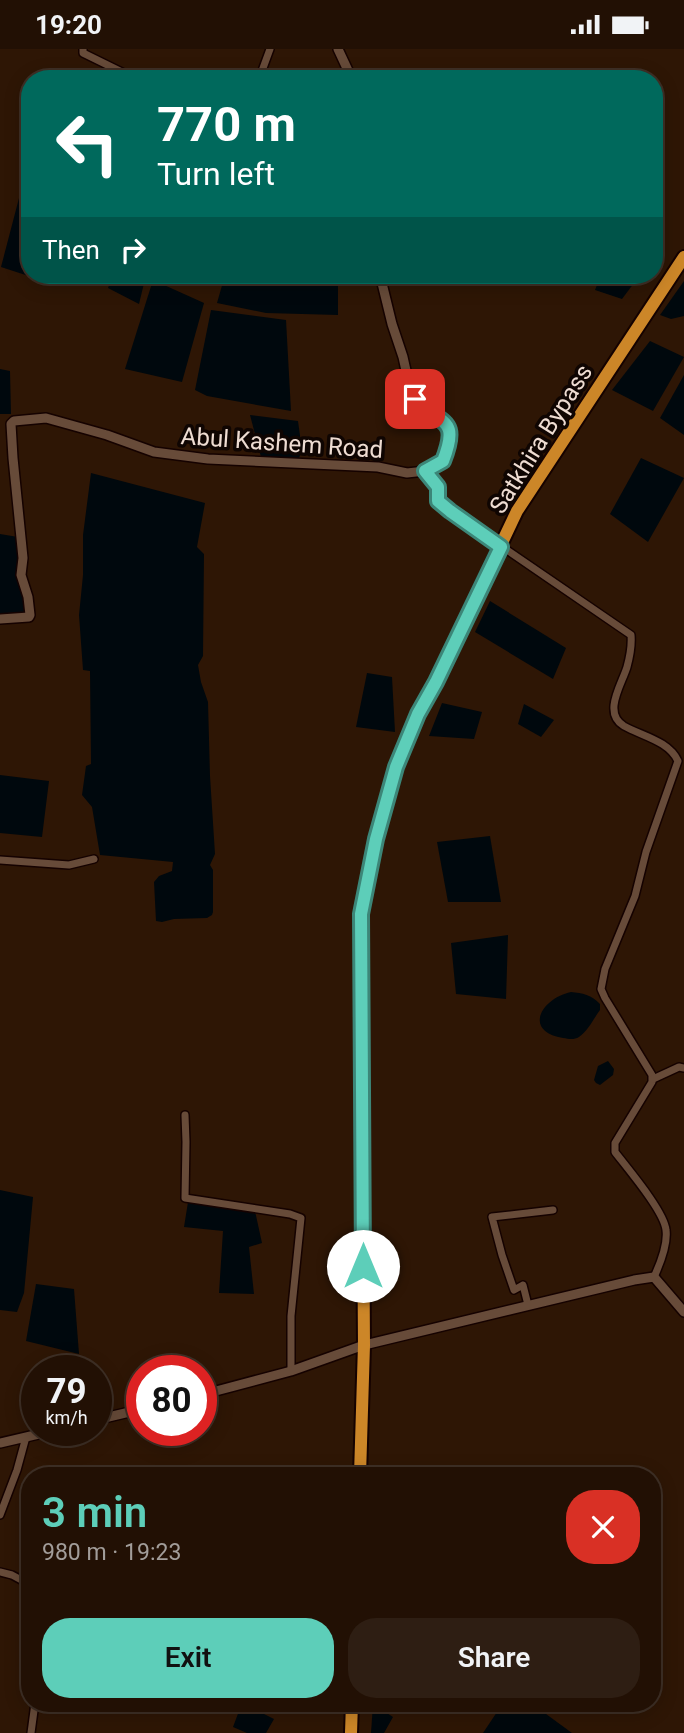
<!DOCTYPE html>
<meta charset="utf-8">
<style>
:root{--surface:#221004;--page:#2e1e13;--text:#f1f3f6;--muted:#a29d9a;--line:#3f3026;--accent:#5dceb9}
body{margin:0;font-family:Roboto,sans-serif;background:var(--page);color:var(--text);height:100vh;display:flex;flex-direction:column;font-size:26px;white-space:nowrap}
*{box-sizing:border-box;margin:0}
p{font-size:23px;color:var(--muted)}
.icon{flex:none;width:38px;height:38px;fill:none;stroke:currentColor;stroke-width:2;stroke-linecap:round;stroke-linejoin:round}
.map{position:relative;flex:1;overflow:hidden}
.sheet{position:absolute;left:21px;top:1418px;width:640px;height:245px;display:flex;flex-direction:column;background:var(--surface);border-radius:28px;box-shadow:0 4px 18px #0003,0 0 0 2px var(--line)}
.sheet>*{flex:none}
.banner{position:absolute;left:21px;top:21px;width:642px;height:214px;border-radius:28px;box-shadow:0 4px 18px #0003,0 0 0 2px var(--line);background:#00695c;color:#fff;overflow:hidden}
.speed{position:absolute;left:21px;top:1306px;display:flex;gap:14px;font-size:35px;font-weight:700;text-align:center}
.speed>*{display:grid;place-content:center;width:91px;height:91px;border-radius:50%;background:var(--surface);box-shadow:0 4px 18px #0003,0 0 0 2px var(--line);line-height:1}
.speed small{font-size:18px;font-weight:400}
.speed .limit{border:10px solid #d22;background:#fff;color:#111}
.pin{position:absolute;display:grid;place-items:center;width:60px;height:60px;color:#fff;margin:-30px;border-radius:14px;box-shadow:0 4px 10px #0006}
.me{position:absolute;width:77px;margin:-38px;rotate:0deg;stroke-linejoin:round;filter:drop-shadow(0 0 5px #0008)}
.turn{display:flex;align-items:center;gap:24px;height:147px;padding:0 21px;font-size:32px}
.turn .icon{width:91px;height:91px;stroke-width:2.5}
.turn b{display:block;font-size:49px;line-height:60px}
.then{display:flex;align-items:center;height:66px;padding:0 21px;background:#0003;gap:14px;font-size:26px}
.round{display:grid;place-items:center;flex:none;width:74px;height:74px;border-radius:28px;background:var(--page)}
.head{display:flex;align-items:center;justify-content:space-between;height:119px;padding:0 21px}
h1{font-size:42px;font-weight:600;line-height:52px;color:var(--accent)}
.action{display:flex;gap:14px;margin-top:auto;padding:14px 21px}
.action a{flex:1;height:80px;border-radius:28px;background:var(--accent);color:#111;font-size:28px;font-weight:600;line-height:80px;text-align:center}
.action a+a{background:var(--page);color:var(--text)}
.status{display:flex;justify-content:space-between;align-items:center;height:49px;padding:0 35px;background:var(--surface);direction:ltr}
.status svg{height:19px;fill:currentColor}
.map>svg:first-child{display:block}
.water{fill:#00080d}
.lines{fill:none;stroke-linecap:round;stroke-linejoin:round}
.minor-casing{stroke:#150200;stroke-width:10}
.tertiary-casing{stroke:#150200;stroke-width:12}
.trunk-casing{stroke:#150200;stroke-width:16}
.minor{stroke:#674b39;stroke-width:7}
.tertiary{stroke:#674b39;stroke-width:9}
.trunk{stroke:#cc8628;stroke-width:12}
.route-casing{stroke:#3c8678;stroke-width:18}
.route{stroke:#5dceb9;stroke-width:12}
.labels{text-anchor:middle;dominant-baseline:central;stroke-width:7;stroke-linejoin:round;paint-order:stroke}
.street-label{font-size:24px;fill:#eedcd2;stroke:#0f0502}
</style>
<div class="status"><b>19:20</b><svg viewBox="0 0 49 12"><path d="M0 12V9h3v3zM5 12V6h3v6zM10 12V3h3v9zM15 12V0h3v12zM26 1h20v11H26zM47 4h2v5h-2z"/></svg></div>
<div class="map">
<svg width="684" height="1684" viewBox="0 0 684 1684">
<rect width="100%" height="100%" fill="#2e1605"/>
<g class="water">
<polygon points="30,124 30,226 46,226 44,232 1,218 24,130"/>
<polygon points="113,226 146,226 139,255 108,239"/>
<polygon points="261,226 338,226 338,266 266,264 217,254 223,233 240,229 261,227"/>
<polygon points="601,226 640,226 622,250 595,241"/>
<polygon points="153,231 204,254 182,333 125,320"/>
<polygon points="684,232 684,267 671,270 660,266"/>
<polygon points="211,261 286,271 291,362 207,347 195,341"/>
<polygon points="650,292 684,308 653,362 612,341"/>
<polygon points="0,320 10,322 11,365 0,365"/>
<polygon points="684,326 684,386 660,369"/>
<polygon points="250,366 298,372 302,401 299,409 261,408"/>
<polygon points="641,409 684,429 648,493 610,465"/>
<polygon points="91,424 205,454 197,498 204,505 203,607 198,616 201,633 208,653 210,727 215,805 210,816 213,821 213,863 212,866 207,869 174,870 162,873 156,872 154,833 159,827 172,822 173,813 100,806 92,758 82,746 86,717 91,715 90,622 83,621 79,566 83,526 83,486"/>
<polygon points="0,485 18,488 26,565 0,566"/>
<polygon points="490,552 566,599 553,630 475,583"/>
<polygon points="367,624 392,628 395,683 356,678"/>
<polygon points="442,654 482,663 474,690 429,687"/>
<polygon points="524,655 554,671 541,688 518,675"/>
<polygon points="0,726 49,732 42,788 0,784"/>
<polygon points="490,787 501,853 448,853 437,793"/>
<polygon points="508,886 506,950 456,945 451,894"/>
<path d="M 571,943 C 582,944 592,946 600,955 L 600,961 C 594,969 588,982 579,988 C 574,991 569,990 563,989 C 522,982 542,949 571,943 Z"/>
<polygon points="608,1012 614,1020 613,1026 600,1036 596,1034 594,1031 598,1017"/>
<polygon points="0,1141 33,1148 24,1244 17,1263 0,1261"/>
<polygon points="188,1153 255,1162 262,1194 249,1198 254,1245 219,1244 223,1182 184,1178"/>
<polygon points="36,1235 74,1240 79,1305 26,1292"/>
<polygon points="242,1654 274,1670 266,1684 247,1684 233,1678"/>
<polygon points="503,1654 531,1654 572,1684 483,1684"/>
<polygon points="373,1655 393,1668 384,1684 371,1684"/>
</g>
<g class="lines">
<g class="minor-casing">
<g id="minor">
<polyline points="83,0 83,4 136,30"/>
<polyline points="259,30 270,0"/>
<path d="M 425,422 L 438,438 L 438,451 L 450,462 L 631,586 C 632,597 630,607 627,618 C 622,635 602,664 624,677 C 642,687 669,692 678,712 L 646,803 L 635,847 L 605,920 L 601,940 L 605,949 L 652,1026 L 652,1033 L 615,1094 L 615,1103 C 628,1120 664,1162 666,1181 C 668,1196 660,1215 654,1228"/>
<polyline points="0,811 69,816 94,810"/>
<polyline points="653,1030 679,1018 684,1019"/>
<polyline points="185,1066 186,1093 185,1149 290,1165 301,1169 291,1267 291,1322"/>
<polyline points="528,1256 523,1236 514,1241 502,1206 492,1168 553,1161"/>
<polyline points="0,1466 17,1421 26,1388"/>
<polyline points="0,1523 12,1526 25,1533 24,1557 30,1562"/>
<polyline points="31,1684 35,1654"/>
</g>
</g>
<g class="tertiary-casing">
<g id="tertiary">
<polyline points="338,0 352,30"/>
<polyline points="0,570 29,568 30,566 28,548 21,526 23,509 13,409 11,375 14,372 46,369 107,386 154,403 208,410 378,418 407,424 425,422 443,412 451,393 450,381 445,371 423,359 415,350 409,335 403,308 392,275 380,226"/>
<polyline points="201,1346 291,1322 364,1296 634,1231 654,1228 684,1263"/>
<polyline points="96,1371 142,1360"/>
<polyline points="0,1394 56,1381"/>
</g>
</g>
<g class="trunk-casing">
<g id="trunk">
<polyline points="360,1426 364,1296 361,865 376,790 396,718 418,665 436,633 517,462 684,208"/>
<polyline points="351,1684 352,1654"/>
</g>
</g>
<use href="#minor" class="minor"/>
<use href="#tertiary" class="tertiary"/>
<use href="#trunk" class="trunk"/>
</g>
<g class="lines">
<g class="route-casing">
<path id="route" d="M 363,1217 L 361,865 L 376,790 L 396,718 L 418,665 L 436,633 L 501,498 L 450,462 L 438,452 L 438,438 L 425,422 L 443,412 C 461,366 439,377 415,350"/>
</g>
<use href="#route" class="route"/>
</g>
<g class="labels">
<g class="street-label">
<text transform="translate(541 390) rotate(-58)">Satkhira Bypass</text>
<text transform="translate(282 394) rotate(4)">Abul Kashem Road</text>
</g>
</g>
</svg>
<div class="speed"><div>79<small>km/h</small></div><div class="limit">80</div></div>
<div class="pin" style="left:415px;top:350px;background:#d93025"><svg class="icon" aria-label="arrive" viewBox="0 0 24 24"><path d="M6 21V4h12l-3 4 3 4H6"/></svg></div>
<svg class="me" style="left:363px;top:1217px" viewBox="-20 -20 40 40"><circle r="19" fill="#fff"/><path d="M0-13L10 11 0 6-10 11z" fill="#5dceb9"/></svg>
<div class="banner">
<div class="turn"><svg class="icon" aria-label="left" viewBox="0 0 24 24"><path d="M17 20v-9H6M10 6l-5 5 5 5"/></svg><div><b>770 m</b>Turn left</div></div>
<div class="then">Then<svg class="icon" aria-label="right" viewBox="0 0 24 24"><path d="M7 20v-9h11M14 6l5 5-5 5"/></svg></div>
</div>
<section class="sheet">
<div class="head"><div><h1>3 min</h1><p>980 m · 19:23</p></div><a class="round" style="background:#d93025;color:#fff"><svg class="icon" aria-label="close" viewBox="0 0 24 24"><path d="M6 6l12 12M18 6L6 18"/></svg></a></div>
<div class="action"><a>Exit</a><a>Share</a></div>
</section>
</div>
